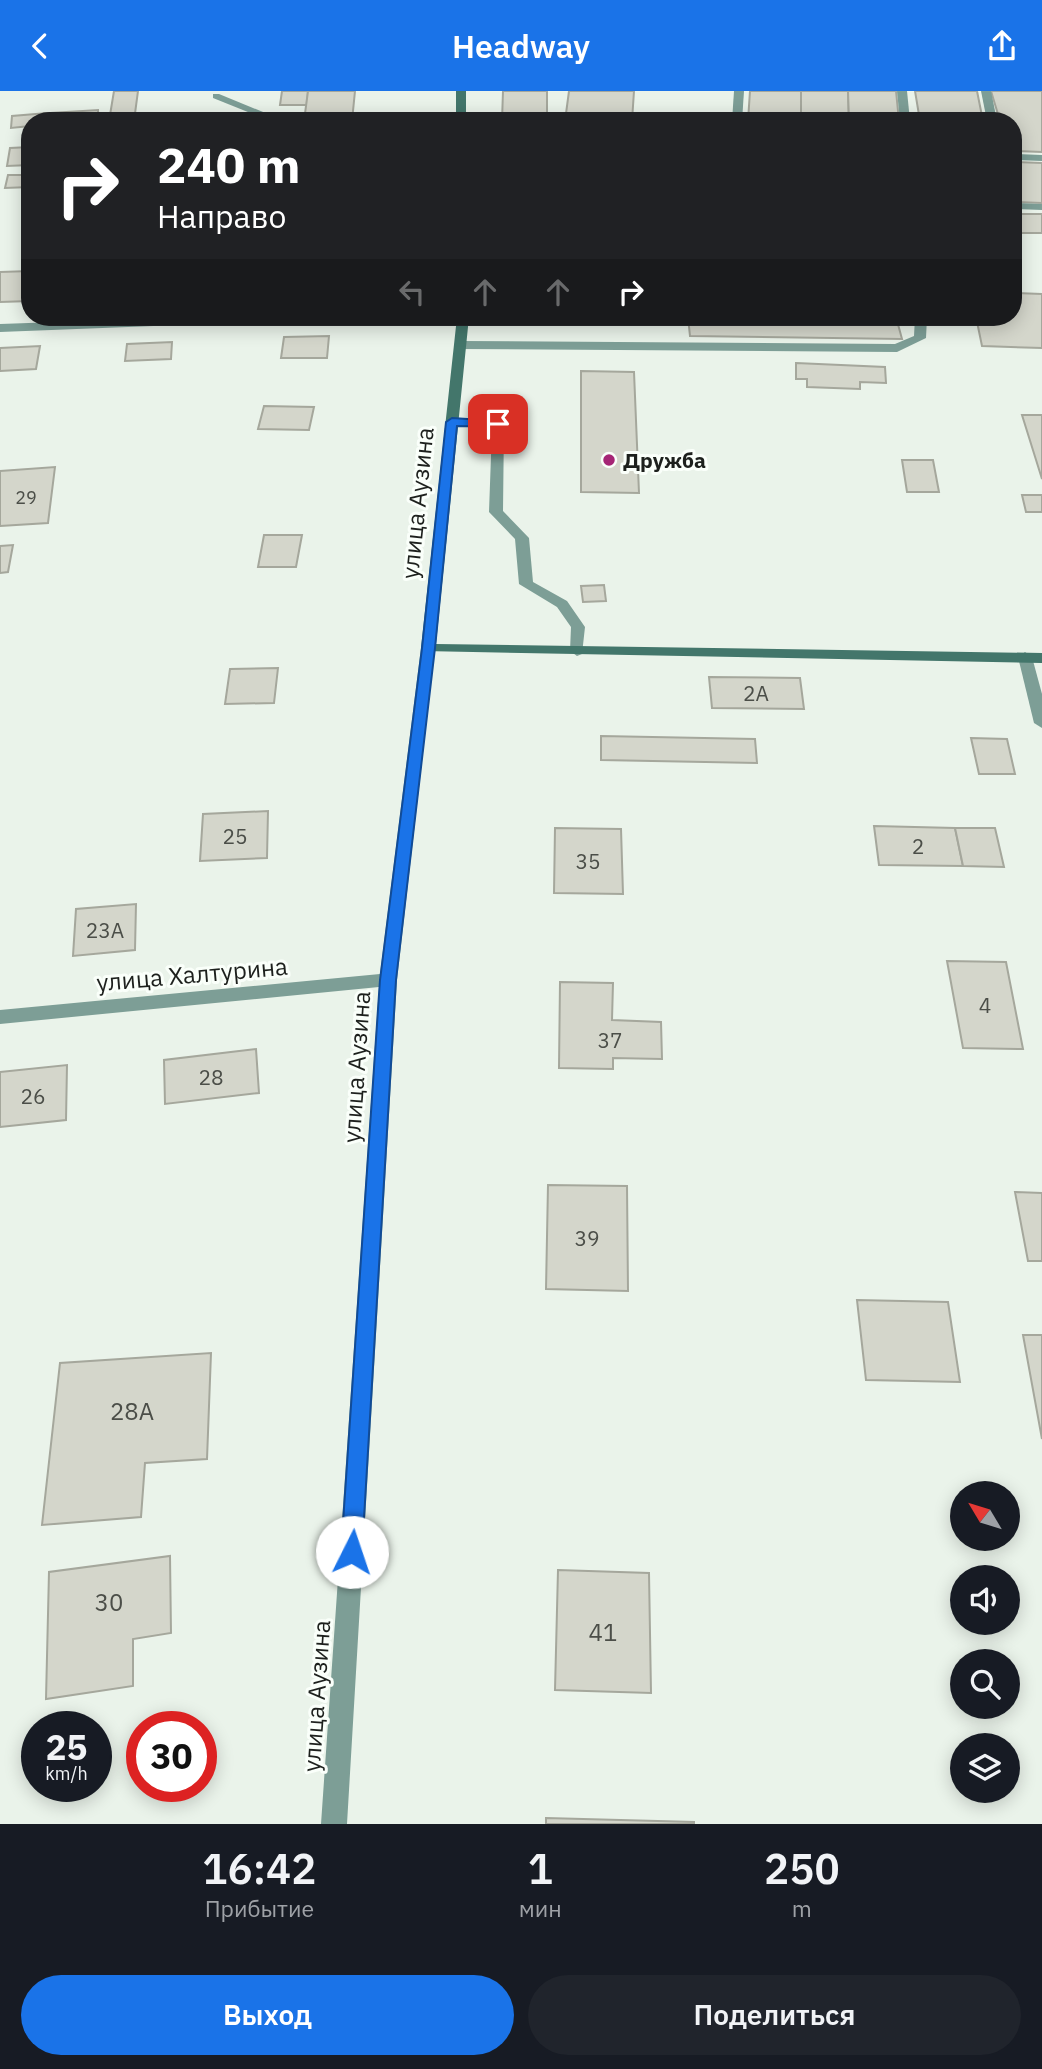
<!DOCTYPE html>
<html lang="ru">
<meta charset="utf-8">
<style>
:root{--surface:#171b24;--page:#20242c;--text:#f1f3f6;--muted:#9ea1a6;--accent:#1a73e8}
body{margin:0;font-family:"IBM Plex Sans",sans-serif;background:var(--page);color:var(--text);height:100vh;display:flex;flex-direction:column;font-size:26px;white-space:nowrap}
*{box-sizing:border-box;margin:0}
p{font-size:23px;color:var(--muted)}
.icon{flex:none;width:38px;height:38px;fill:none;stroke:currentColor;stroke-width:2;stroke-linecap:round;stroke-linejoin:round}
.map{position:relative;height:1733px;overflow:hidden}
.details{display:flex;flex-direction:column;background:var(--surface);flex:1}
.details>*{flex:none}
.top-card{position:absolute;left:21px;top:21px;width:1001px;height:214px;border-radius:28px;box-shadow:0 4px 18px #0003;background:#202124;color:#fff;overflow:hidden}
.needle{width:46px;rotate:308deg}
.tools{position:absolute;left:950px;top:1390px;display:grid;gap:14px}
.tools a{display:grid;place-items:center;width:70px;height:70px;border-radius:50%;background:var(--surface);box-shadow:0 4px 18px #0003;font-size:35px}
.speed{position:absolute;left:21px;top:1620px;display:flex;gap:14px;font-size:35px;font-weight:700;text-align:center}
.speed>*{display:grid;place-content:center;width:91px;height:91px;border-radius:50%;background:var(--surface);box-shadow:0 4px 18px #0003;line-height:1}
.speed small{font-size:18px;font-weight:400}
.speed .limit{border:10px solid #d22;background:#fff;color:#111}
.pin{position:absolute;display:grid;place-items:center;width:60px;height:60px;color:#fff;margin:-30px;border-radius:14px;box-shadow:0 4px 10px #0006}
.me{position:absolute;width:77px;margin:-38px;rotate:4deg;stroke-linejoin:round;filter:drop-shadow(0 0 5px #0008)}
.turn{display:flex;align-items:center;gap:24px;height:147px;padding:0 21px;font-size:32px}
.turn .icon{width:91px;height:91px;stroke-width:2.5}
.turn b{display:block;font-size:49px;line-height:60px}
.lanes{display:flex;align-items:center;height:66px;padding:0 21px;background:#0003;justify-content:center;gap:35px;direction:ltr}
.lanes .off{opacity:.35}
.eta{display:flex;justify-content:space-evenly;align-items:center;height:119px;text-align:center}
.eta b{font-size:42px;font-weight:600;line-height:49px}
.primary-button{display:flex;gap:14px;margin-top:auto;padding:14px 21px}
.primary-button a{flex:1;height:80px;border-radius:42px;background:var(--accent);color:#fff;font-size:28px;font-weight:600;line-height:80px;text-align:center}
.primary-button a+a{background:var(--page);color:var(--text)}
header{display:flex;justify-content:space-between;align-items:center;height:91px;padding:0 21px;background:var(--accent);color:#fff;font-size:32px;font-weight:600}
.map>svg:first-child{display:block}
.building{fill:#d4d6cb;stroke:#a5a79c;stroke-width:2}
.lines{fill:none;stroke-linecap:round;stroke-linejoin:round}
.service{fill:#7d9e96;fill-rule:evenodd}
.minor{fill:#7d9e96;fill-rule:evenodd}
.secondary{fill:#43766b;fill-rule:evenodd}
.route{fill:#1a73e8;stroke:#114b97;stroke-width:2}
.poi-dot{fill:#a52575;stroke:#fafffa;stroke-width:2.5}
.labels{text-anchor:middle;dominant-baseline:central;stroke-width:6;stroke-linejoin:round;paint-order:stroke}
.far-number-label{font-size:18px;fill:#4b4e48}
.far-poi-label{font-size:21px;font-weight:bold;fill:#1d201d;stroke:#fafffa;text-anchor:start}
.number-label{font-size:21px;fill:#4b4e48}
.street-label{font-size:24px;fill:#1d201d;stroke:#fafffa}
.near-number-label{font-size:24px;fill:#4b4e48}
</style>
<header><svg class="icon" aria-label="back" viewBox="0 0 24 24"><path d="M15 5l-7 7 7 7"/></svg>Headway<svg class="icon" aria-label="share" viewBox="0 0 24 24"><path d="M12 15V3M7 8l5-5 5 5M5 13v7h14v-7"/></svg></header>
<div class="map">
<svg width="1042" height="1733" viewBox="0 0 1042 1733">
<rect width="100%" height="100%" fill="#eaf3ea"/>
<g class="building">
<polygon points="114,0 138,0 134,30 109,30"/>
<polygon points="282,0 308,0 307,14 280,14"/>
<polygon points="308,0 355,0 352,30 304,30"/>
<polygon points="503,0 547,0 547,30 502,30"/>
<polygon points="569,0 634,0 632,30 565,30"/>
<polygon points="750,0 801,0 801,30 748,30"/>
<polygon points="801,0 848,0 849,30 801,30"/>
<polygon points="848,0 896,0 899,30 849,30"/>
<polygon points="915,0 977,0 983,30 920,30"/>
<polygon points="991,0 1042,0 1042,61 1013,60 1013,30 1000,30"/>
<polygon points="98,19 98,30 51,30 51,22"/>
<polygon points="47,22 47,30 30,30 30,35 11,37 12,25"/>
<polygon points="30,56 30,74 7,75 10,57"/>
<polygon points="1013,71 1042,72 1042,112 1015,111"/>
<polygon points="8,84 30,84 30,96 5,97"/>
<rect x="1013" y="123" width="29" height="19"/>
<polygon points="30,180 30,210 0,211 0,181"/>
<polygon points="1013,202 1042,203 1042,257 982,255 976,226 1013,226"/>
<polygon points="688,226 896,226 902,248 690,245"/>
<polygon points="329,245 327,267 281,267 284,246"/>
<polygon points="172,251 171,268 125,270 127,253"/>
<polygon points="40,255 36,278 0,280 0,257"/>
<polygon points="796,272 885,276 886,292 860,291 860,298 807,296 807,288 796,288"/>
<polygon points="581,280 634,281 639,402 581,401"/>
<polygon points="264,315 314,316 309,339 258,338"/>
<polygon points="1022,324 1042,324 1042,388"/>
<polygon points="902,369 933,369 939,401 907,401"/>
<polygon points="55,376 48,432 0,435 0,380"/>
<polygon points="1022,404 1042,404 1042,421 1026,421"/>
<polygon points="264,444 302,444 296,476 258,476"/>
<polygon points="13,454 8,481 0,482 0,455"/>
<polygon points="604,494 606,510 583,511 581,495"/>
<polygon points="278,577 274,612 225,613 230,578"/>
<polygon points="709,586 800,587 804,618 712,617"/>
<polygon points="601,645 755,648 757,672 601,669"/>
<polygon points="971,647 1007,648 1015,683 979,683"/>
<polygon points="268,720 267,767 200,770 203,723"/>
<polygon points="874,735 955,737 963,775 879,774"/>
<polygon points="555,737 621,738 623,803 554,802"/>
<polygon points="955,737 995,737 1004,776 963,775"/>
<polygon points="136,813 135,859 73,865 76,818"/>
<polygon points="947,870 1006,871 1023,958 963,957"/>
<polygon points="560,891 613,892 612,929 661,931 662,968 613,967 613,978 559,977"/>
<polygon points="256,958 259,1002 165,1013 164,969"/>
<polygon points="67,974 66,1029 0,1036 0,981"/>
<polygon points="548,1094 627,1095 628,1200 546,1198"/>
<polygon points="1015,1101 1042,1102 1042,1170 1028,1170"/>
<polygon points="857,1209 948,1211 960,1291 866,1289"/>
<polygon points="1023,1244 1042,1244 1042,1348"/>
<polygon points="211,1262 207,1368 145,1372 141,1426 42,1434 60,1272"/>
<polygon points="170,1465 171,1542 133,1548 133,1595 46,1608 49,1481"/>
<polygon points="558,1479 649,1482 651,1602 555,1599"/>
<polygon points="546,1727 694,1731 694,1733 546,1733"/>
</g>
<g class="lines">
<g class="service">
<polygon points="734,0 744,0 742,30 732,30"/>
<polygon points="897,0 907,0 910,30 900,30"/>
<polygon points="981,0 991,0 997,30 987,30"/>
<polygon points="213,3 219,3 285,30 270,30 213,7"/>
<polygon points="1013,63 1042,64 1042,70 1013,69"/>
<polygon points="1013,112 1042,113 1042,119 1013,118"/>
<polygon points="915,226 927,226 926,247 897,261 460,258 454,254 460,250 895,253 914,245"/>
<polygon points="452,327 498,329 504,333 503,420 529,447 533,491 567,510 585,536 582,563 577,565 570,560 571,536 557,516 519,493 515,448 489,421 492,337 448,334 446,331"/>
</g>
<g class="minor">
<polygon points="200,226 290,226 284,230 0,241 0,233"/>
<polygon points="428,552 435,557 397,889 347,1733 321,1733 379,896 0,933 0,919 380,883 421,557"/>
<polygon points="1025,561 1032,566 1042,603 1042,637 1034,632 1018,566"/>
</g>
<g class="secondary">
<rect x="456" y="0" width="10" height="30"/>
<polygon points="457,226 469,226 436,553 1042,562 1042,572 423,560 421,557"/>
</g>
</g>
<polygon class="route" points="452,327 498,330 504,333 498,336 457,335 435,557 396,889 362,1461 359,1468 352,1471 344,1468 341,1461 380,889 422,557 446,331"/>
<circle class="poi-dot" cx="609" cy="369" r="7"/>
<g class="labels">
<g class="far-number-label">
<text x="26" y="406">29</text>
</g>
<g class="far-poi-label">
<text x="623" y="369">Дружба</text>
</g>
<g class="number-label">
<text x="756" y="602">2А</text>
<text x="235" y="745">25</text>
<text x="918" y="755">2</text>
<text x="588" y="770">35</text>
<text x="105" y="839">23А</text>
<text x="985" y="914">4</text>
<text x="610" y="949">37</text>
<text x="211" y="986">28</text>
<text x="33" y="1005">26</text>
<text x="587" y="1147">39</text>
</g>
<g class="street-label">
<text transform="translate(417 412) rotate(-84)">улица Аузина</text>
<text transform="translate(192 883) rotate(-5)">улица Халтурина</text>
<text transform="translate(356 976) rotate(-86)">улица Аузина</text>
<text transform="translate(316 1605) rotate(-86)">улица Аузина</text>
</g>
<g class="near-number-label">
<text x="132" y="1320">28А</text>
<text x="109" y="1511">30</text>
<text x="603" y="1541">41</text>
</g>
</g>
</svg>
<div class="tools">
<a><svg class="needle" viewBox="-14 -14 28 28"><path d="M0-13l5 13h-10z" fill="#e53935"/><path d="M0 13l5-13h-10z" fill="#9ea1a6"/></svg></a>
<a><svg class="icon" aria-label="sound" viewBox="0 0 24 24"><path d="M4 9h4l5-4v14l-5-4H4zM17 9q2 3 0 6"/></svg></a>
<a><svg class="icon" aria-label="search" viewBox="0 0 24 24"><circle cx="10" cy="10" r="6"/><path d="M15 15l6 6"/></svg></a>
<a><svg class="icon" aria-label="layers" viewBox="0 0 24 24"><path d="M12 4l9 5-9 5-9-5zM3 14l9 5 9-5"/></svg></a>
</div>
<div class="speed"><div>25<small>km/h</small></div><div class="limit">30</div></div>
<div class="pin" style="left:498px;top:333px;background:#d93025"><svg class="icon" aria-label="arrive" viewBox="0 0 24 24"><path d="M6 21V4h12l-3 4 3 4H6"/></svg></div>
<svg class="me" style="left:352px;top:1461px" viewBox="-20 -20 40 40"><circle r="19" fill="#fff"/><path d="M0-13L10 11 0 6-10 11z" fill="#1a73e8"/></svg>
<div class="top-card">
<div class="turn"><svg class="icon" aria-label="right" viewBox="0 0 24 24"><path d="M7 20v-9h11M14 6l5 5-5 5"/></svg><div><b>240 m</b>Направо</div></div>
<div class="lanes"><svg class="icon off" aria-label="left" viewBox="0 0 24 24"><path d="M17 20v-9H6M10 6l-5 5 5 5"/></svg><svg class="icon off" aria-label="ahead" viewBox="0 0 24 24"><path d="M12 20V5M6 11l6-6 6 6"/></svg><svg class="icon off" aria-label="ahead" viewBox="0 0 24 24"><path d="M12 20V5M6 11l6-6 6 6"/></svg><svg class="icon" aria-label="right" viewBox="0 0 24 24"><path d="M7 20v-9h11M14 6l5 5-5 5"/></svg></div>
</div>
</div>
<section class="details">
<div class="eta">
<div><b>16:42</b><p>Прибытие</p></div>
<div><b>1</b><p>мин</p></div>
<div><b>250</b><p>m</p></div>
</div>
<div class="primary-button"><a>Выход</a><a>Поделиться</a></div>
</section>
